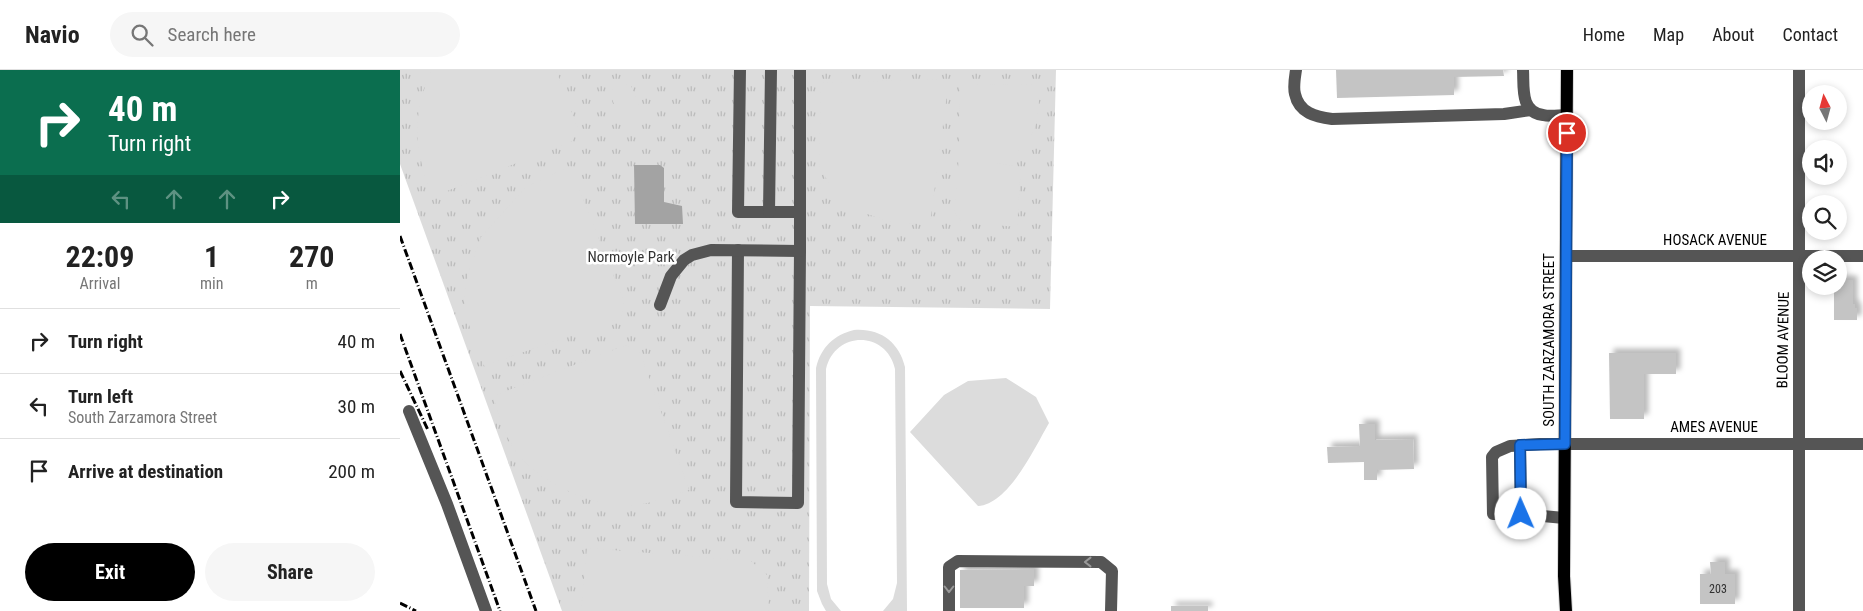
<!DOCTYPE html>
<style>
:root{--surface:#fff;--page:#f6f6f6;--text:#222;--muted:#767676;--line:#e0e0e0;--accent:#000}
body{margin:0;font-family:"Roboto Condensed",sans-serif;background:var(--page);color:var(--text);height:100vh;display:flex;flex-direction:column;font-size:19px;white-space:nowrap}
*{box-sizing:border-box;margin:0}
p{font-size:16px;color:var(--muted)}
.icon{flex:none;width:28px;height:28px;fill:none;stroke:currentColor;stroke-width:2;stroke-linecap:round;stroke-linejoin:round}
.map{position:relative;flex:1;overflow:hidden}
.side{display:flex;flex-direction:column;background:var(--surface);width:400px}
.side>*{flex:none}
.hud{background:#0b6e4f;color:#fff;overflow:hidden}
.needle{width:32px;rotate:354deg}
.controls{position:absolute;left:1402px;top:15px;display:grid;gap:10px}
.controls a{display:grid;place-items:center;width:45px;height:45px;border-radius:50%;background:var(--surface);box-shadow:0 2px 8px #0003;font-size:25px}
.pin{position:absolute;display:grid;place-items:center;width:42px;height:42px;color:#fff;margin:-21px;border:2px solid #fff;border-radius:50%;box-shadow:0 1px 5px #0007}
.me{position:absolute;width:55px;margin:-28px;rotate:359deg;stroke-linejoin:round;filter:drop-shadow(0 0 4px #0008)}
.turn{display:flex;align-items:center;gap:18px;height:105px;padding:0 25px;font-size:22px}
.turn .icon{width:65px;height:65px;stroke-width:2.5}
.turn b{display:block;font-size:35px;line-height:42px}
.lanes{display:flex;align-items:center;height:48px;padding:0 25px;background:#0003;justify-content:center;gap:25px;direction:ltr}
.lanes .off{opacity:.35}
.eta{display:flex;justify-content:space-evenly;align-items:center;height:85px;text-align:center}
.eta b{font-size:30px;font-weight:700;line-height:35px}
.button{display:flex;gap:10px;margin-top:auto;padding:10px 25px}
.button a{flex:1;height:58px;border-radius:30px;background:var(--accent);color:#fff;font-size:20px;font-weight:700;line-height:58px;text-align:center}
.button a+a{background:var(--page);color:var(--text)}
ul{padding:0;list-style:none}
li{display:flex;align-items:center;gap:15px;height:65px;padding:0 25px;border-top:1px solid var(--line)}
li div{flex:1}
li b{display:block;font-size:19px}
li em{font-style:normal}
header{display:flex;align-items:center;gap:30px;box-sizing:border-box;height:70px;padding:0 25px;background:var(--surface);border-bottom:1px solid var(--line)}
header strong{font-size:24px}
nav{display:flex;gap:28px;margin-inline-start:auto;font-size:18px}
.search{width:350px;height:45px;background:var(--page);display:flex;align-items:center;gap:12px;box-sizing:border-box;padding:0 18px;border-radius:28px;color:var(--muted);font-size:19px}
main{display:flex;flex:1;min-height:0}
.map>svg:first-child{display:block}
.park{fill:url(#park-tufts)}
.garden{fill:#dcdcdc}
.water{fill:#a3a3a3}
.building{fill:#c4c4c4;filter:url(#shadow)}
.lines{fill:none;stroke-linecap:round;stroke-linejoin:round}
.major-casing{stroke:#dbdbdb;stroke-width:14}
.minor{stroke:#555;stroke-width:12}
.major{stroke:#000;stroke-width:12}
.rail{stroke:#000;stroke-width:3;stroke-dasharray:8 2.5 1 2.5;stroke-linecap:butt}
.oneway{stroke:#999}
.route-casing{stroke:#114b97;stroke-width:12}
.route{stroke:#1a73e8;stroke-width:9}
.labels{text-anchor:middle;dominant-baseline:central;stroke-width:5;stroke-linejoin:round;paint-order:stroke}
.number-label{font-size:12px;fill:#313131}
.street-label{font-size:15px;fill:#000;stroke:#fff}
.park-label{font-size:15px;fill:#333;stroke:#fff}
</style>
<header>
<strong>Navio</strong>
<div class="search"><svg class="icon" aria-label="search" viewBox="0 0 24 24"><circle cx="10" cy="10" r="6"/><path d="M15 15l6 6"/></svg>Search here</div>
<nav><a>Home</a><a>Map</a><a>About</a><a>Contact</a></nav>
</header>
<main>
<section class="side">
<div class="hud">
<div class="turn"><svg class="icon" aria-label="right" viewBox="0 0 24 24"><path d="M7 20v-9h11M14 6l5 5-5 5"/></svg><div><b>40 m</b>Turn right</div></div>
<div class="lanes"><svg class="icon off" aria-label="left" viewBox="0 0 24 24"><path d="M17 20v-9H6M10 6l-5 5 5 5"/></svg><svg class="icon off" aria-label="ahead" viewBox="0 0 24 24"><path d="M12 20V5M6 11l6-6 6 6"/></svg><svg class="icon off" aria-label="ahead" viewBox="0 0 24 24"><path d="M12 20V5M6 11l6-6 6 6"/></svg><svg class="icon" aria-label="right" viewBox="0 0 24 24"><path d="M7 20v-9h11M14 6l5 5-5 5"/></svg></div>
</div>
<div class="eta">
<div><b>22:09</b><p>Arrival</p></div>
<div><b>1</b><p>min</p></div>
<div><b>270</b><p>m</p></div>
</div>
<ul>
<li><svg class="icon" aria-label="right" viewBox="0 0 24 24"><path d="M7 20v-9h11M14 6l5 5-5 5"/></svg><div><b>Turn right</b></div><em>40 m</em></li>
<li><svg class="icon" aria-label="left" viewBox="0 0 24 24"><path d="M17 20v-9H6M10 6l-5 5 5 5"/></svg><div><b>Turn left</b><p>South Zarzamora Street</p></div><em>30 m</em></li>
<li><svg class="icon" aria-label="arrive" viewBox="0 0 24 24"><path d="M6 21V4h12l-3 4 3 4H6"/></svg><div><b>Arrive at destination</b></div><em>200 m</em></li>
</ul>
<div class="button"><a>Exit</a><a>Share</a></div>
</section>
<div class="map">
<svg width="1463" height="541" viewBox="0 0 1463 541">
<defs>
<pattern id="park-tufts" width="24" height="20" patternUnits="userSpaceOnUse" patternTransform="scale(1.25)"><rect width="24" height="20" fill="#dcdcdc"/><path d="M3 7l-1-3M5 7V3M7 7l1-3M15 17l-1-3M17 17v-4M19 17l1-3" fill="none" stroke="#bbb"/></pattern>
<filter id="shadow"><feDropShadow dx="4.5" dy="-4.5" stdDeviation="2.5" flood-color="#0004"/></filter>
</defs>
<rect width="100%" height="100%" fill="#fff"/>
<polygon class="park" points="0,0 656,0 650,239 410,236 409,541 162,541 0,94"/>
<g class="garden">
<path d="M 31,0 L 156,0 L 178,59 L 172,71 L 32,127 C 14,75 11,52 31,0 Z"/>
<polygon points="539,9 548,16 530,154 495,153 467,144 434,122 419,96 421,13"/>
<polygon points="230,13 245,50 223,58 209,21"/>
<path d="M 560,14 L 639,15 C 639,40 640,64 618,81 C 611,85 603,89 597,93 L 621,97 L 617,157 L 562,152 L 554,142 L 559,87 Z"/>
<polygon points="170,96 224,232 221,248 84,296 68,252 64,228 69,201 81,167 126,117"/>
<path d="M 454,260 C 480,258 499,272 505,297 L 507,541 L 483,541 L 493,529 L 497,513 L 495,299 C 486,260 435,261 426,299 L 427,514 L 431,529 L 441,541 L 426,541 L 422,534 L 417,521 L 416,298 C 421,277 434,265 454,260 Z"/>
<path d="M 226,275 L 239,280 L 289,420 C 268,427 242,438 219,435 C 180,431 129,408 110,372 C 102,358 98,341 93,326 Z"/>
<path d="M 606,308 L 636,327 L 649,353 C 635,377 609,434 578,436 L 510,362 L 544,325 L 568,311 Z"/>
<polygon points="187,478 351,491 367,505 369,541 181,541"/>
</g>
<polygon class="water" points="234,95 260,95 264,98 264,132 282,136 283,154 235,154"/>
<g class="building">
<polygon points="936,0 1103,0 1104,6 1054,7 1054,25 937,28"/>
<polygon points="1439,210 1453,210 1453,234 1455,234 1455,238 1457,238 1457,250 1434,250 1434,216 1439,216"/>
<polygon points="1209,283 1276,283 1276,304 1244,304 1244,349 1210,349"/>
<polygon points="959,354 975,354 975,370 1013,369 1014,399 977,400 977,410 964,410 964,392 928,393 927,377 960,376"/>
<polygon points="1310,492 1325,492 1325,504 1335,504 1335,534 1300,534 1300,504 1311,504"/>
<polygon points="634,499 634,516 624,516 624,538 560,538 560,500"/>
<rect x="771" y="536" width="37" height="5"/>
</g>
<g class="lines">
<g class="major-casing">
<polyline id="major" points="1166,541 1164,506 1167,0"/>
</g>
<g class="minor">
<polyline points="340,0 338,142 400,142"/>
<path d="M 896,0 C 895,7 893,17 895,24 C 899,43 916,47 932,49 L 1104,44 L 1131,40"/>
<path d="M 1123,0 C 1124,17 1120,42 1143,45 C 1150,47 1159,45 1167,45"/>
<polyline points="369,142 371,0"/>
<polyline points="338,180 336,432 398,433 400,181"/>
<polyline points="1166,186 1463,186"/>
<polyline points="260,235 271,206 284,190 292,185 311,180 400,181 400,0"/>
<polyline points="9,341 47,434 86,541"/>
<polyline points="1120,375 1121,444 1164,448"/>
<polyline points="1121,444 1093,444 1092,387 1096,382 1110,376 1140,374 1463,374"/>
<polyline points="549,541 549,497 558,491 701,492 712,501 711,541"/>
<polyline points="1399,541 1399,0"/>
</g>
<use href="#major" class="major"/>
<g class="rail">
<polyline points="0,166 136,541"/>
<polyline points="0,264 100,541"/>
<polyline points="0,301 28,360"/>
<polyline points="0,533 16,541"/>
</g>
</g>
<defs><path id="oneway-chevron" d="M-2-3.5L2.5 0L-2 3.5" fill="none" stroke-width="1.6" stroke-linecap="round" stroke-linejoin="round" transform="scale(1.25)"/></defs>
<g class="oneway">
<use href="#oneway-chevron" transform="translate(688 492) rotate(-180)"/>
<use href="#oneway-chevron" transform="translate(549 519) rotate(90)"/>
</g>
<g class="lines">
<g class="route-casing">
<polyline id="route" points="1121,444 1120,375 1165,374 1167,63"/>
</g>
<use href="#route" class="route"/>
</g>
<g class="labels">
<g class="number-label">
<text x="1318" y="519">203</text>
</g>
<g class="street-label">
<text x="1315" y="170">HOSACK AVENUE</text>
<text transform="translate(1149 270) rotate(-90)">SOUTH ZARZAMORA STREET</text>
<text transform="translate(1383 270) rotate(-89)">BLOOM AVENUE</text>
<text x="1314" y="357">AMES AVENUE</text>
</g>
<g class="park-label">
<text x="231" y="187">Normoyle Park</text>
</g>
</g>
</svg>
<div class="controls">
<a><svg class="needle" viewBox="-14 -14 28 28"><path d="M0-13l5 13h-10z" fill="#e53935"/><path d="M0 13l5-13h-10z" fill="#767676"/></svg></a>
<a><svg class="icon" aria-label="sound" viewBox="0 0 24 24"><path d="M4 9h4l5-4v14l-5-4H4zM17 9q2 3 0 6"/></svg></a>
<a><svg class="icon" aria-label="search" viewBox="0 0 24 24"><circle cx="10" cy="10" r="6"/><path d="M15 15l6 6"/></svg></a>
<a><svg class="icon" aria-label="layers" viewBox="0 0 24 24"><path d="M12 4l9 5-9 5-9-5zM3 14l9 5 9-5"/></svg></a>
</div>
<div class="pin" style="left:1167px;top:63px;background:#d93025"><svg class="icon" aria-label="arrive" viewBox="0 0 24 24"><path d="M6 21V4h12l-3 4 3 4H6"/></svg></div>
<svg class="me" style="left:1121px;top:444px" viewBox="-20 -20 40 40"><circle r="19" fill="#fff"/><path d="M0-13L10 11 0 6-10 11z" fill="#1a73e8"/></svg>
</div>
</main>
